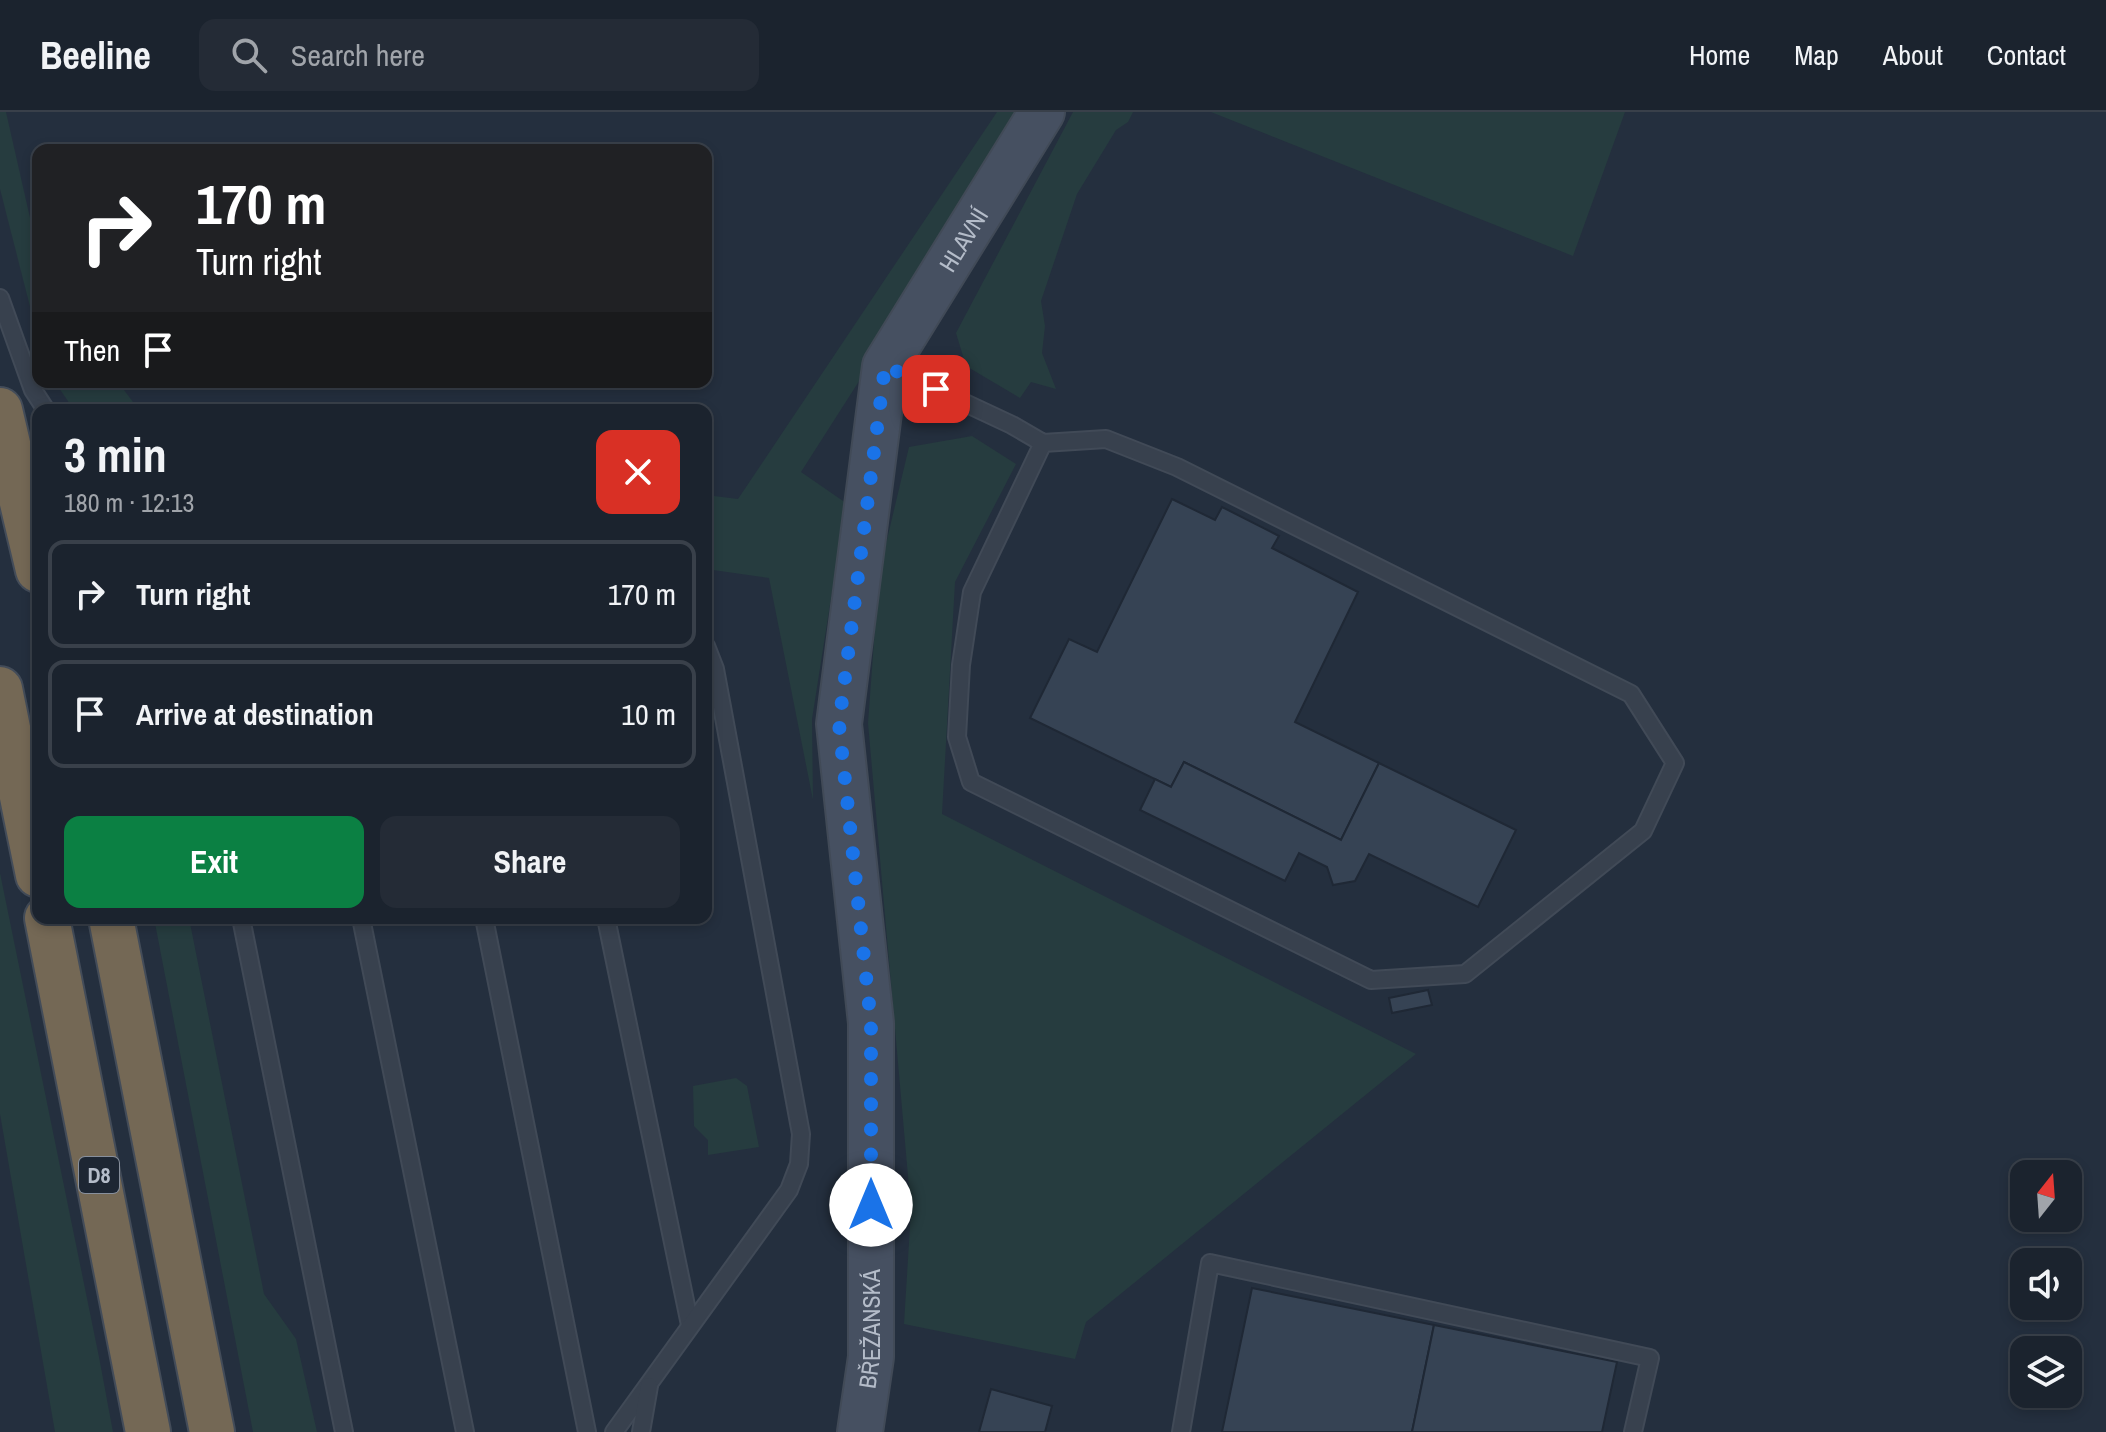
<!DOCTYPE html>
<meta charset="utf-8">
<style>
:root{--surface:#1b232e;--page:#242b36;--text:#f1f3f6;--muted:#a0a4aa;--line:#39404a;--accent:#0b8043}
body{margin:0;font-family:"Archivo Narrow",sans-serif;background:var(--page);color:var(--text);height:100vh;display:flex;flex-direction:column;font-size:30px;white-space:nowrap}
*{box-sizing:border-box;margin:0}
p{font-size:26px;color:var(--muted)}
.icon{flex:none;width:44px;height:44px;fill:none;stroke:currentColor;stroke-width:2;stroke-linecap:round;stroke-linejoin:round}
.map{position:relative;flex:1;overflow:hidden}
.sheet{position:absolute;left:32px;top:292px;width:680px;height:520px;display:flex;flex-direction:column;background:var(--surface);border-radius:16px;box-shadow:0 4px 12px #0003,0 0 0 2px var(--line)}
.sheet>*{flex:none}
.guide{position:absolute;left:32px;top:32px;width:680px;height:244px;border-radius:16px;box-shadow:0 4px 12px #0003,0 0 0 2px var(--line);background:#202124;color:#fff;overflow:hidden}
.needle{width:52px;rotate:17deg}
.fabs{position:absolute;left:2010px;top:1048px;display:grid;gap:16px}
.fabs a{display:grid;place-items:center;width:72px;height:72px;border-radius:16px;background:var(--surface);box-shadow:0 4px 12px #0003,0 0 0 2px var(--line);font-size:40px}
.pin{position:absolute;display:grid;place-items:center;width:68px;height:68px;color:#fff;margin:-34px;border-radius:16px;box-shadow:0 4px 12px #0006}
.me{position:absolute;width:88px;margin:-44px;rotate:0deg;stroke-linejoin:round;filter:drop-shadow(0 0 6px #0008)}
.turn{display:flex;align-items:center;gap:28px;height:168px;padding:0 32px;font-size:36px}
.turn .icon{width:104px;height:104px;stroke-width:2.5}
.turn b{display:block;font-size:56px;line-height:68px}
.then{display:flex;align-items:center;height:76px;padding:0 32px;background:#0003;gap:16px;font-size:30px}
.round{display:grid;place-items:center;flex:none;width:84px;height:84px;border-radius:16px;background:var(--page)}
.summary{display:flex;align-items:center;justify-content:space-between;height:136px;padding:0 32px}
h1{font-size:48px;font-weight:700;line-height:60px}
.action{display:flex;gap:16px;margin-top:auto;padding:16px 32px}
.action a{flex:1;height:92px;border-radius:16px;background:var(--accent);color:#fff;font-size:32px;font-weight:700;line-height:92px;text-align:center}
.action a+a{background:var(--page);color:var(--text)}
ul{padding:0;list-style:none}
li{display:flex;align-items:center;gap:24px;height:108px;margin:0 16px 12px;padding:0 16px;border:4px solid var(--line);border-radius:16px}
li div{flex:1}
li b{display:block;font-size:30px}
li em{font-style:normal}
header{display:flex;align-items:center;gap:48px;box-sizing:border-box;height:112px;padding:0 40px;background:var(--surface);border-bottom:2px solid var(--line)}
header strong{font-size:38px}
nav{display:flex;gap:44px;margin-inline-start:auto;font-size:28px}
.search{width:560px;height:72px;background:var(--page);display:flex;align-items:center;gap:20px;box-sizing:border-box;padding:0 28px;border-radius:16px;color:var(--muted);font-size:30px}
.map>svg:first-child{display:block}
.green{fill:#263c3f}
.building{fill:#364354;stroke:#1f2835;stroke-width:2}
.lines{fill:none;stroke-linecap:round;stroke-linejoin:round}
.lane-casing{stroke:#414a57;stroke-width:20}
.secondary-casing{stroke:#414a57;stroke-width:48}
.highway-casing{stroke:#434c59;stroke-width:48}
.lane{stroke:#38414e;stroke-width:16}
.secondary{stroke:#465061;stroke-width:44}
.highway{stroke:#746855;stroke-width:44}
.route{stroke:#1a73e8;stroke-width:14;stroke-dasharray:0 25.2}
.labels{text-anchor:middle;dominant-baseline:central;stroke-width:8;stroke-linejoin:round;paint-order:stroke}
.shield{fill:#1d2633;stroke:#878f9c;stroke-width:2}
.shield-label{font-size:22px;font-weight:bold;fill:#b4bcc9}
.street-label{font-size:24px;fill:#b4bcc9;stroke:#1d2633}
</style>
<header>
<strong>Beeline</strong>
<div class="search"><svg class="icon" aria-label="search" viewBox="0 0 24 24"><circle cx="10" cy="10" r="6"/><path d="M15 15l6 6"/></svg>Search here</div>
<nav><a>Home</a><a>Map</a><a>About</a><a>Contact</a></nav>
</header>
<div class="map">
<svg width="2106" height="1320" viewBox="0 0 2106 1320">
<rect width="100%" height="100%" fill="#242f3e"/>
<g class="green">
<polygon points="0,0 6,0 38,141 38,226 0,77"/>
<polygon points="997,0 1031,0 801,360 846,391 812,607 813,688 769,466 706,457 706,383 738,387"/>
<polygon points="1073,0 1133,0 1128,10 1116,18 1077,82 1041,189 1045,214 1042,241 1056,277 1031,270 1020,286 966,254 956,221"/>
<polygon points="1211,0 1625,0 1573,144"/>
<polygon points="55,270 118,270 139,298 74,298"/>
<polygon points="972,324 1016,352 955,470 942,702 1416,942 1086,1210 1075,1247 904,1212 911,1098 868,611 879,461 909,335"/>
<polygon points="0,761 99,1245 113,1320 55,1320 0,1002"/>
<polygon points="154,806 189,806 264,1182 296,1227 317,1320 253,1320"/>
<polygon points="736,966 747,974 759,1035 708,1043 708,1028 694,1014 693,974"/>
</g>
<g class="building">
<polygon points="1172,387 1215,408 1222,395 1279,424 1272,436 1358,480 1295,610 1379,651 1341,728 1184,650 1171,675 1030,606 1069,527 1097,540"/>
<polygon points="1184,650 1341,728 1379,651 1516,718 1478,795 1369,742 1355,769 1333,773 1327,755 1299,741 1285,769 1140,698 1155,667 1171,675"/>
<polygon points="1428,878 1432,893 1392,901 1389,886"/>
<polygon points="1252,1176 1434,1213 1412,1320 1222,1320"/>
<polygon points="1434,1213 1617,1250 1602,1320 1412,1320"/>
<polygon points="991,1277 1052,1294 1045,1320 979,1320"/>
</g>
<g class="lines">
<g class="lane-casing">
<g id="lane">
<polyline points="0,186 33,278 46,298"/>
<polyline points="886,254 1012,313 1043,331 972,480 961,553 957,625 971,670 1371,868 1465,862 1643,719 1675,651 1631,582 1177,355 1106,327 1043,331"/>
<polyline points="241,806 344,1320"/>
<polyline points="361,806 465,1320"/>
<polyline points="484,806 587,1320"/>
<polyline points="606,806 690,1213"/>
<polyline points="614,1320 789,1078 799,1052 801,1022 715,557 706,534"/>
<polyline points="641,1320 649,1274"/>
<polyline points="1181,1320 1210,1151 1650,1246 1633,1320"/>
</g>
</g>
<g class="secondary-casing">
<g id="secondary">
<path id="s1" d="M 860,1320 L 871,1245 L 871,911 L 839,612 L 885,254 L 1042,0"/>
</g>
</g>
<g class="highway-casing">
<g id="highway">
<polyline points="0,298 38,458"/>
<polyline points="0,577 38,763"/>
<polyline points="47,806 148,1320"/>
<polyline points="111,806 212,1320"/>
</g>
</g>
<use href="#lane" class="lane"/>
<use href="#secondary" class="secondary"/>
<use href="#highway" class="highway"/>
</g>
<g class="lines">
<polyline class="route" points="871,1093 871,911 839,612 885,254 936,277"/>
</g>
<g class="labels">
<rect class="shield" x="79" y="1045" width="40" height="36" rx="6"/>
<g class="shield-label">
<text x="99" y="1063">D8</text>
</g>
<g class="street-label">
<text stroke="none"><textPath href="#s1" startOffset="1220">HLAVNÍ</textPath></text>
<text stroke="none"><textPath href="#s1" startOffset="104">BŘEŽANSKÁ</textPath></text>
</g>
</g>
</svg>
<div class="fabs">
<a><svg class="needle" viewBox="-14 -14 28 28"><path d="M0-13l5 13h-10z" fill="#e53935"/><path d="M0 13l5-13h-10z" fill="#a0a4aa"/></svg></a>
<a><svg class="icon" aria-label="sound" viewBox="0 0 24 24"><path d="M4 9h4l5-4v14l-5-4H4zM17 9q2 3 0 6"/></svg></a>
<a><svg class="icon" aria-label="layers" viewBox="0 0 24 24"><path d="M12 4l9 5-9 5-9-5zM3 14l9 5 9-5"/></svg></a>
</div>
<div class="pin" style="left:936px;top:277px;background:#d93025"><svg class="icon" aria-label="arrive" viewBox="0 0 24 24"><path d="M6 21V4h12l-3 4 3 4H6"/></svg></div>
<svg class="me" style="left:871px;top:1093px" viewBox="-20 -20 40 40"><circle r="19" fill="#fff"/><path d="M0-13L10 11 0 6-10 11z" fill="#1a73e8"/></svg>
<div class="guide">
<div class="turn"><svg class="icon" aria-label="right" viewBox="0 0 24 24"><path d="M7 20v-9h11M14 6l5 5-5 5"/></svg><div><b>170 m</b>Turn right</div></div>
<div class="then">Then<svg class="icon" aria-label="arrive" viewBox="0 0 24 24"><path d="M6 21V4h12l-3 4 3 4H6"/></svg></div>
</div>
<section class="sheet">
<div class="summary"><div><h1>3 min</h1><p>180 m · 12:13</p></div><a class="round" style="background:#d93025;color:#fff"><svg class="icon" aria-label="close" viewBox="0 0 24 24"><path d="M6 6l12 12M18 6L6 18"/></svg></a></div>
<ul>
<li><svg class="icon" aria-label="right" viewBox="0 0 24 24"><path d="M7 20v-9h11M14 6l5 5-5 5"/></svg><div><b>Turn right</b></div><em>170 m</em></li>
<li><svg class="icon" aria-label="arrive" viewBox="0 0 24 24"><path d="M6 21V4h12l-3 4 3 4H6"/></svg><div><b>Arrive at destination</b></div><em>10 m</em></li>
</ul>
<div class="action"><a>Exit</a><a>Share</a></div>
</section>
</div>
